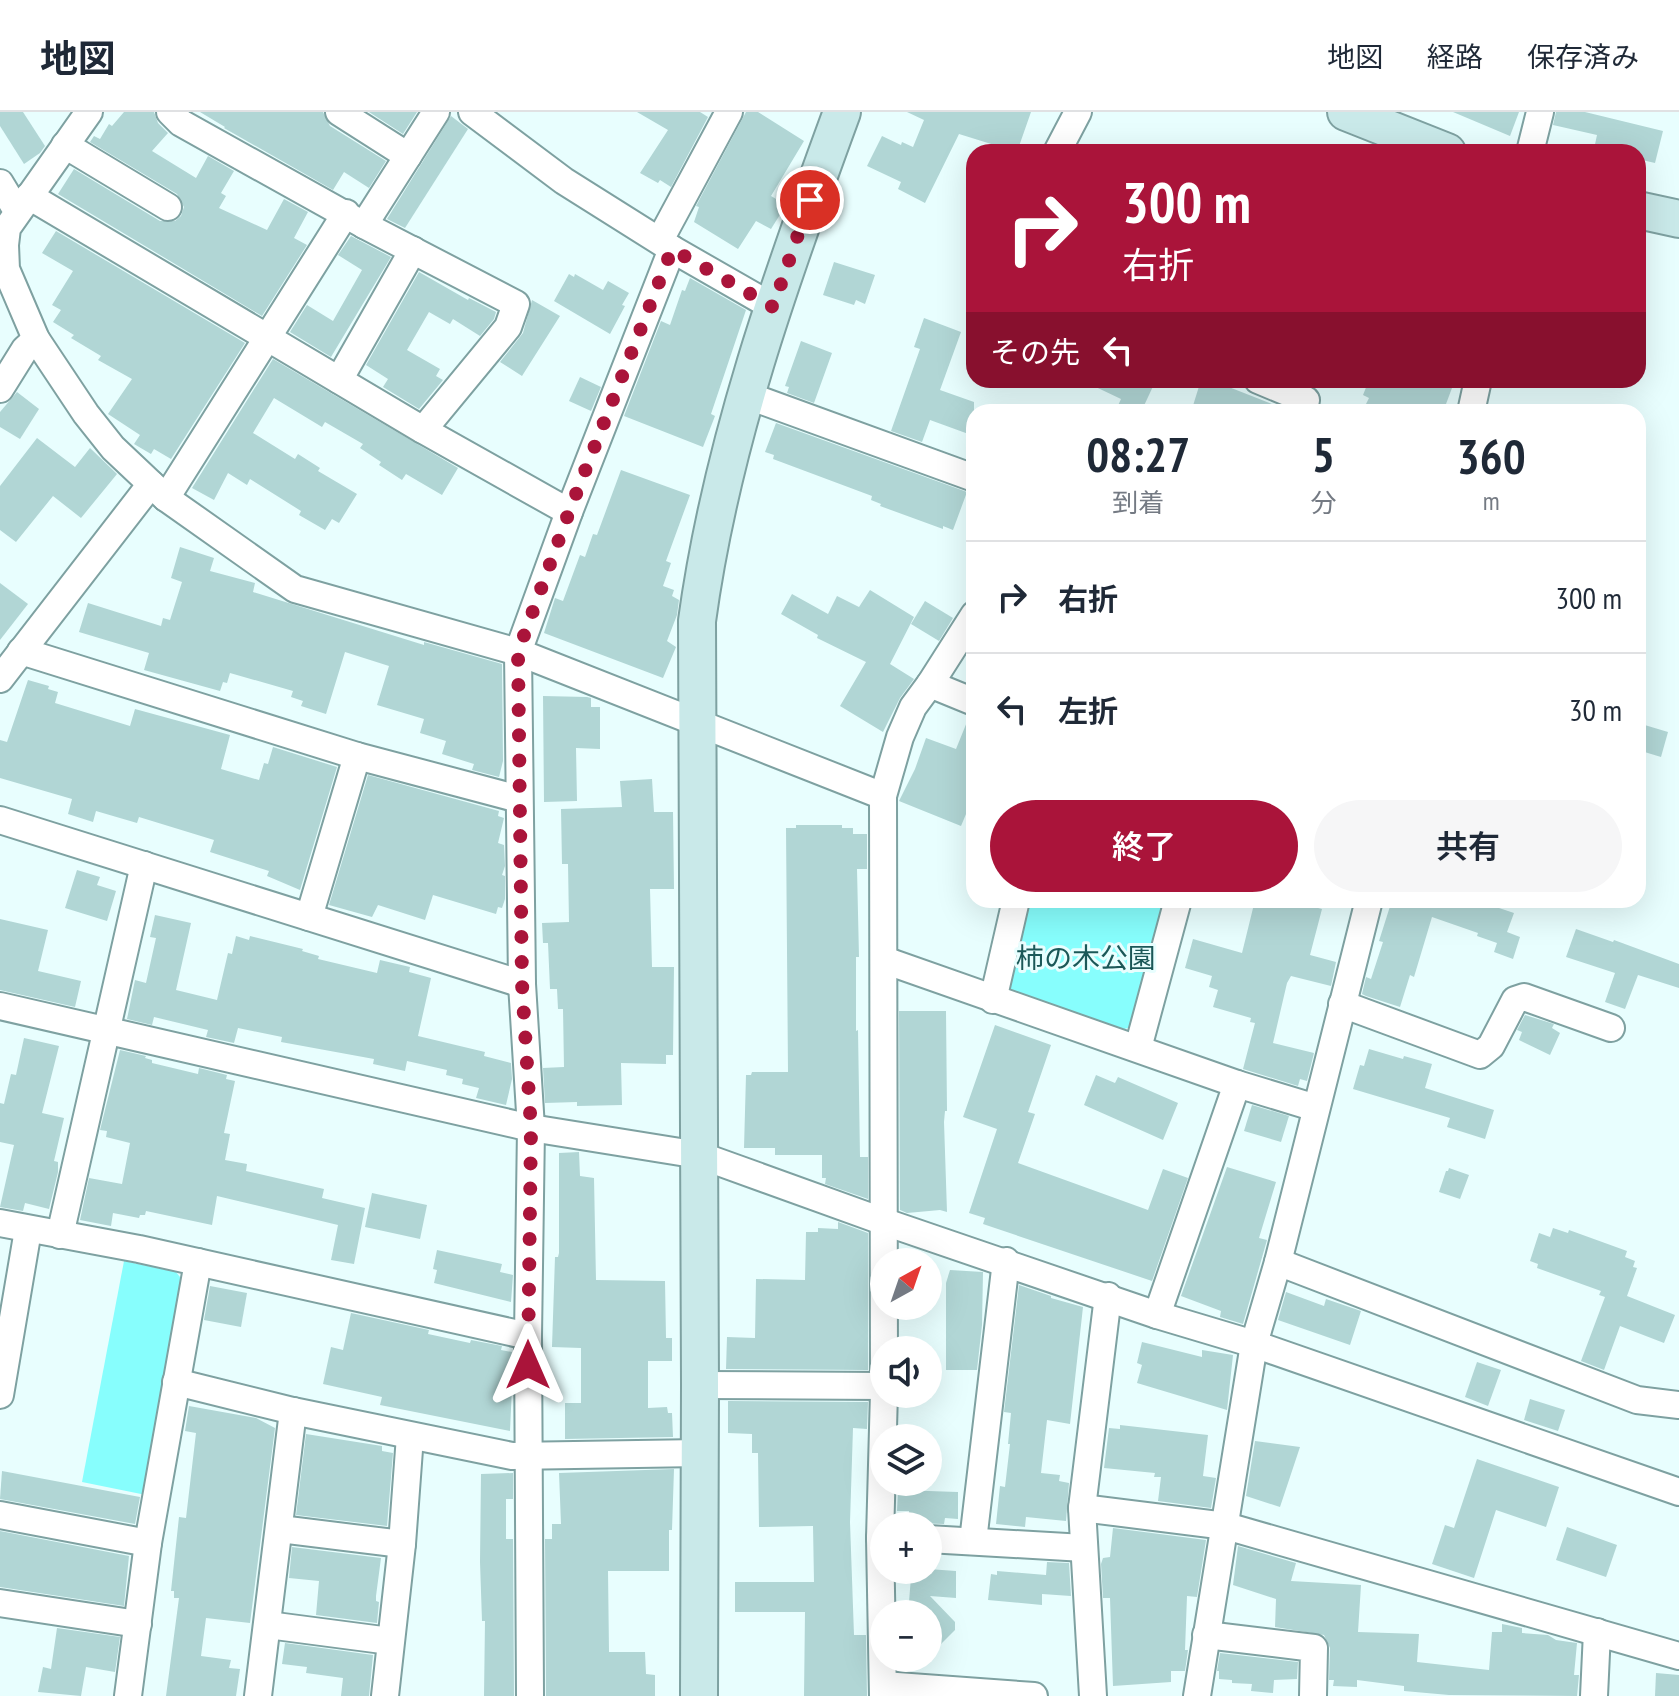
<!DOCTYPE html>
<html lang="ja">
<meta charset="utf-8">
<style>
:root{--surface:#fff;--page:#f6f6f7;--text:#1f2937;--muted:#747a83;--line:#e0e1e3;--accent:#aa143a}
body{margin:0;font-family:"PT Sans Narrow","Noto Sans JP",sans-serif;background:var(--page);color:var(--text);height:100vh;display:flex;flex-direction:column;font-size:30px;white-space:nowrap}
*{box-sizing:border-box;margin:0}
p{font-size:26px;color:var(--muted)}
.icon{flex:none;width:44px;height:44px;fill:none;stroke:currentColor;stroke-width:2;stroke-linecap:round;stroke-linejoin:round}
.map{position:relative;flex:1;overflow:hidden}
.panel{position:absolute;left:966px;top:292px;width:680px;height:504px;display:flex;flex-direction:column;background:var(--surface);border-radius:24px;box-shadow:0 8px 32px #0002}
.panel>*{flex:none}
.guide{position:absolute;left:966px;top:32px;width:680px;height:244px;border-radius:24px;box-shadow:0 8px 32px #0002;background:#aa143a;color:#fff;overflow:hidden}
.needle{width:52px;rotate:40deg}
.tools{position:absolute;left:870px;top:1136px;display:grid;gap:16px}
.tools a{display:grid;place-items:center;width:72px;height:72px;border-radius:50%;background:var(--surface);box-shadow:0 8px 32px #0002;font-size:40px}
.pin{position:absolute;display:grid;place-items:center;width:68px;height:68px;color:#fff;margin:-34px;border:4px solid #fff;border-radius:50%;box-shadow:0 2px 8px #0007}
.me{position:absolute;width:88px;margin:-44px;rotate:0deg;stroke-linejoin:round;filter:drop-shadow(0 0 6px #0008)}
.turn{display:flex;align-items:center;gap:28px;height:168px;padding:0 24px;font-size:36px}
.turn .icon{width:104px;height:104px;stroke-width:2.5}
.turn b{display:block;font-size:56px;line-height:68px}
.then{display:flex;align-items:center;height:76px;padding:0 24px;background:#0003;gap:16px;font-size:30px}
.eta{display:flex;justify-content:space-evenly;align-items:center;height:136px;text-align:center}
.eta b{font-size:48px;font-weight:600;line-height:56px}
.primary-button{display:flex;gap:16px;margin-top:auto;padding:16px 24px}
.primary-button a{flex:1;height:92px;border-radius:48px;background:var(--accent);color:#fff;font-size:32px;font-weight:600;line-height:92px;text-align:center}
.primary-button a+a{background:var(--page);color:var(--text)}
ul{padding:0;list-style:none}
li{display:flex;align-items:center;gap:24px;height:112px;padding:0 24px;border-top:2px solid var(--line)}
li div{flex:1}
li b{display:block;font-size:30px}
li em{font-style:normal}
header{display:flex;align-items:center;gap:48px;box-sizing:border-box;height:112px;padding:0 40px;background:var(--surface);border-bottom:2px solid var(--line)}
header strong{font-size:38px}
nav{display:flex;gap:44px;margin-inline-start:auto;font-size:28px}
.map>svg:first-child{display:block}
.green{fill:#87fefd}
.building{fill:#b1d6d5}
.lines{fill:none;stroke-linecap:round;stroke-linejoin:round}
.street-casing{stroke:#7ea1a1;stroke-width:30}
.secondary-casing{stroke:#7ea1a1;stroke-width:40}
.street{stroke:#fff;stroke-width:26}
.secondary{stroke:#c9e9e9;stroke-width:36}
.route{stroke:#aa143a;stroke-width:14;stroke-dasharray:0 25.2}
.labels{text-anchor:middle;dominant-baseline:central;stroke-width:6;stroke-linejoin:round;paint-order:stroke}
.park-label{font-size:28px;fill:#1b5858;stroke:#e8fefe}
</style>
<header>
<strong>地図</strong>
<nav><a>地図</a><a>経路</a><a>保存済み</a></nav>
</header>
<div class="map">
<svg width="1679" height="1584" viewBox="0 0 1679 1584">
<rect width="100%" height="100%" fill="#e8fefe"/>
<g class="green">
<polygon points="1025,788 1165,788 1132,915 1124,917 1008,879"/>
<polygon points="124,1149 176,1160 184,1170 146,1383 82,1370"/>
</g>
<g class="building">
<polygon points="0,0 23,0 45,34 40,41 24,52 0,14"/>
<polygon points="124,0 154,0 158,11 168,21 152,39 196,66 208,44 234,59 221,81 226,84 219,96 267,118 284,87 308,100 294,126 307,133 262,204 58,82 74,57 160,109 175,109 181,104 184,95 177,82 90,30 94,24 100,27 109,12 112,14"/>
<polygon points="200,0 323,0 330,14 386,49 369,76 344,60 333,78 224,16 225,15"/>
<polygon points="369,0 417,0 403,22"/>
<polygon points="637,0 700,0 708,5 671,75 660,68 658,71 640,61 668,18"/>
<polygon points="746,0 758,0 804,29 771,84 786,93 771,117 756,109 738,137 694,110 699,95 696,94"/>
<polygon points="907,0 1031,0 1017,40 959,22 925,91 898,77 901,70 867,54 882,24 901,33 902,30 913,35 924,8"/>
<polygon points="1453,0 1519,0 1510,24"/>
<polygon points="1556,0 1585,0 1663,19 1655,51 1638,47 1638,40 1607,40 1594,37 1597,23 1553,13"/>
<polygon points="451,4 468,17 405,116 387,107"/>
<polygon points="56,119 245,231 171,347 154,337 151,342 134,332 140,323 108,302 132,267 98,248 101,244 71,226 74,223 53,210 61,198 52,193 73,159 42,141"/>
<polygon points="351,124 391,145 331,245 290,220 307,193 333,209 362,158 338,143"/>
<polygon points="834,150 875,163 865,192 856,188 854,193 823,183"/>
<polygon points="419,160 468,188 469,186 496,200 494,207 480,224 453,207 450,212 429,200 407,238 440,257 436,264 443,268 419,297 383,275 388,267 366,253"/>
<polygon points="569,162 574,165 575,162 603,178 608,169 629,181 622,193 625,194 610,222 554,189"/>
<polygon points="690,166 746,198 711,302 715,304 703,335 624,304 661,209 670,213 682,178 685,179"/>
<polygon points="532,188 560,204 522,264 500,250 523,221"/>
<polygon points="924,206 961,220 940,278 974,290 974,324 930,308 922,330 891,319 920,237 914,235"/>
<polygon points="801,229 832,241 814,291 787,281 789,275 785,274"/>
<polygon points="273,247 458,356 442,383 406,362 402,368 379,353 381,350 360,336 363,332 325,310 322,315 274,286 253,321 295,347 298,342 320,356 318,359 357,382 339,411 332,407 325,418 299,403 301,399 250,367 247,373 228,361 214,388 192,376"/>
<polygon points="580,265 601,275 591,299 569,289"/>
<polygon points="1081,268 1156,268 1141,300 1115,300 1121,287"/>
<polygon points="1201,268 1211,268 1287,298 1287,300 1191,300"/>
<polygon points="1369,268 1432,268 1452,276 1443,300 1379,300 1365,294 1369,286 1363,283"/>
<polygon points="17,280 39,297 20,327 0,315 0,300"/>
<polygon points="776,311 967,380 953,418 943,414 943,417 880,394 881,392 871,388 872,384 773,347 774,343 765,340"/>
<polygon points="37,326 75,355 90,336 117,362 81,406 53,384 16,430 0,418 0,374"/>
<polygon points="621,358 690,383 666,449 671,451 663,474 674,478 672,484 679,488 677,503 667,529 676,535 663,566 544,521 555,486 563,489 580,443 585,445 593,422 597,423"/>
<polygon points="180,435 214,446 210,459 255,471 253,480 424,533 424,530 502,552 503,649 499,665 472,658 474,652 442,642 446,629 420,621 424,607 377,593 389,554 345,540 326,602 301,594 303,589 291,585 293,579 230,561 227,571 223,570 220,579 144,558 149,541 79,520 88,491 161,514 163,506 170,508 182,470 171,466"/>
<polygon points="0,471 28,492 0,528"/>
<polygon points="870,478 914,505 890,552 914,567 900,586 883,620 840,594 866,550 817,526 818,523 781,502 792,482 828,502 837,484 859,495"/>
<polygon points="925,489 953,506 939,529 911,512"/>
<polygon points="28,568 49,574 48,577 58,580 55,591 130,614 135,597 230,623 221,657 259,668 264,651 268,652 273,635 337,655 300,778 267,764 269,759 210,740 214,728 139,705 137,711 96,699 93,710 68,702 72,687 0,666 0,628 7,630"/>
<polygon points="543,584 587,585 591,586 591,595 600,595 600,637 576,636 577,689 544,690"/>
<polygon points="969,605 974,606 974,683 961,714 899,689 915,657 926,626 956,637"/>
<polygon points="1638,611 1668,620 1661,645 1638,638"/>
<polygon points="368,663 499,699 498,704 504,706 498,731 504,733 505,754 502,763 505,764 505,787 502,796 498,795 496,802 433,783 425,808 378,793 372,805 329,793"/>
<polygon points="652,667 654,700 673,700 674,777 650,777 652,855 674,855 673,943 666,943 666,952 621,951 622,993 577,994 577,990 545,991 543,956 564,955 563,897 558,897 557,877 550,877 548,831 543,831 542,811 569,810 568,752 562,752 561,697 622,695 620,669"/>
<polygon points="796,713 842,713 842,716 853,716 853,722 867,722 867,757 857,757 859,845 856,845 856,919 858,918 860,1045 868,1045 868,1087 825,1072 826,1066 822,1066 822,1043 775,1043 775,1036 744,1036 746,963 751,963 752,960 788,960 786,716 796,716"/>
<polygon points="77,758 100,765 97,773 116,779 107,809 65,796"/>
<polygon points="1255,788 1288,788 1322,797 1310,843 1336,850 1331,874 1291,864 1287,871 1273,931 1314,941 1307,969 1300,967 1298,974 1243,957 1255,911 1250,910 1251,906 1213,895 1218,878 1209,875 1212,864 1185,856 1193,827 1242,841"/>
<polygon points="1392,788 1475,788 1514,801 1507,820 1520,825 1513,847 1494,840 1497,831 1477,824 1478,821 1432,805 1414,865 1410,863 1400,895 1366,884 1362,882 1366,865 1371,867 1383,830 1379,829"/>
<polygon points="155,803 191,811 176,878 217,888 228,841 232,842 236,824 249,828 250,824 303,837 302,839 319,844 318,847 377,861 380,848 410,855 409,860 431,866 418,924 485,940 484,944 511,951 512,967 506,993 476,986 479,976 462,972 463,967 446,963 447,958 407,949 405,959 373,952 374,947 281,930 282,925 238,916 234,931 206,925 208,918 154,905 152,913 127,907 135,868 146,871 156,826 150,825"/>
<polygon points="0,807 48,818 38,859 81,869 75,895 0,878"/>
<polygon points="1576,817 1613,830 1614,828 1679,852 1679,876 1638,863 1625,897 1605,890 1615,861 1566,845"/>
<polygon points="899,899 946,899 947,999 945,999 944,1010 947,1100 940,1098 907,1101 900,1098"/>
<polygon points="1525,903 1554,912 1552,916 1560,921 1550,943 1519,928 1522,920 1517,918"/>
<polygon points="995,913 1051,933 1028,1000 1035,1002 1018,1051 1148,1098 1163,1057 1188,1066 1152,1169 983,1112 985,1106 969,1101 997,1017 963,1005"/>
<polygon points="24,926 59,934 42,1001 64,1006 54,1049 58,1050 58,1060 49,1097 25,1091 23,1099 0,1095 14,1033 0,1030 0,991 4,992 11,962 16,963"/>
<polygon points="1369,937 1403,947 1404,944 1432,952 1425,976 1494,998 1485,1027 1447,1015 1450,1006 1353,977 1360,953 1364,954"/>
<polygon points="120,938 146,944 145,946 152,948 152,951 198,962 199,956 227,963 226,967 235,969 224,1021 230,1022 225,1048 247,1052 246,1059 324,1077 322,1086 365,1096 354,1152 331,1148 338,1113 217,1084 212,1113 146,1099 145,1103 140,1103 139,1106 113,1101 111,1114 80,1108 89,1066 122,1072 130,1031 106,1025 107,1019 100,1018"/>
<polygon points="1096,963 1115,971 1118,965 1178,991 1163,1028 1084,993"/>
<polygon points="1252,993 1289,1004 1281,1030 1244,1019"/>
<polygon points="579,1040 580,1064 594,1066 596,1168 665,1169 666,1226 672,1226 672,1249 648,1249 648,1296 667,1295 668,1301 672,1301 673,1325 565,1327 565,1291 581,1291 581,1236 552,1235 555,1145 558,1145 559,1141 559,1041"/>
<polygon points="1227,1055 1276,1070 1259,1126 1267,1128 1243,1212 1220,1205 1221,1199 1181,1184"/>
<polygon points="1449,1056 1469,1063 1460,1087 1439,1080 1446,1059 1448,1059"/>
<polygon points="372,1081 427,1093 420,1127 365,1115"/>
<polygon points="838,1110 868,1121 868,1258 726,1257 727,1225 755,1226 756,1167 805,1168 806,1120 818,1120 818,1116 838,1117"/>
<polygon points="1553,1116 1568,1121 1569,1118 1627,1139 1625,1145 1635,1149 1633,1155 1637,1156 1627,1184 1675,1203 1664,1231 1620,1214 1604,1258 1581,1249 1605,1185 1599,1183 1601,1179 1537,1156 1538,1152 1530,1149 1539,1121 1550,1125"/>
<polygon points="437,1138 502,1152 500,1160 513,1163 511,1190 434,1171 437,1158 433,1157"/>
<polygon points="950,1158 983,1160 982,1213 977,1258 946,1258 946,1171"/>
<polygon points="1019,1173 1051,1184 1051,1186 1083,1195 1070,1312 1047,1308 1041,1361 1060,1363 1059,1369 1069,1371 1066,1409 1026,1405 1025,1415 996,1412 1000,1374 1005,1375 1010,1332 1008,1332 1011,1301 1004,1300"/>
<polygon points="210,1174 247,1181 241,1215 204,1208"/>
<polygon points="1286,1180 1324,1194 1326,1187 1361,1199 1350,1233 1278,1208"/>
<polygon points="351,1201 429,1218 428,1222 470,1231 471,1228 502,1234 501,1238 512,1240 506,1273 512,1274 510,1319 380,1293 382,1285 323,1272 331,1235 343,1238"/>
<polygon points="1142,1230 1202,1245 1202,1238 1233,1243 1227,1298 1137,1271 1142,1253 1137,1251"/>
<polygon points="1477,1250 1501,1258 1488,1294 1465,1285"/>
<polygon points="1530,1287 1565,1298 1558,1319 1524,1308"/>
<polygon points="728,1289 868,1290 867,1317 853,1316 850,1410 854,1523 866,1523 867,1584 804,1584 805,1500 735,1500 735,1470 814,1470 813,1414 759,1415 758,1341 752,1341 752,1322 728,1321"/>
<polygon points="189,1294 256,1306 275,1316 250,1511 206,1506 201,1544 231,1548 229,1556 240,1557 236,1584 166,1584 179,1486 174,1486 174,1479 171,1479 179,1405 186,1406 196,1321 185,1319"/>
<polygon points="1120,1313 1208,1323 1203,1364 1216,1366 1211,1396 1158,1389 1161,1365 1154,1365 1155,1361 1104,1356 1109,1316 1120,1317"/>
<polygon points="306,1322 382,1334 382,1339 393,1341 387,1414 296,1403"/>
<polygon points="1255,1329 1300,1335 1280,1395 1246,1384"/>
<polygon points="1477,1347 1559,1375 1546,1415 1496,1398 1474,1466 1432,1452 1445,1413 1454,1416"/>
<polygon points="674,1357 672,1418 669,1418 669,1459 608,1459 609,1540 645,1540 646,1562 655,1563 655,1584 546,1584 545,1427 552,1427 552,1412 561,1412 559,1361"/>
<polygon points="2,1359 140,1385 135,1412 0,1387"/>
<polygon points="513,1361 513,1387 506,1387 506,1427 513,1427 514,1584 484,1584 485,1509 482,1509 480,1450 481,1362"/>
<polygon points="898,1378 958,1380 958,1407 945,1406 944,1412 915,1411 915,1404 909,1404 909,1399 897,1399"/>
<polygon points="1567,1415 1617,1433 1606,1465 1556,1448"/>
<polygon points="1113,1416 1206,1428 1197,1485 1187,1484 1185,1538 1188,1538 1185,1559 1171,1559 1171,1570 1113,1574 1110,1486 1103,1486 1101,1452 1103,1446 1110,1445"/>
<polygon points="0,1419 129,1444 124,1494 0,1475"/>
<polygon points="1238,1434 1296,1451 1291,1469 1361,1473 1358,1520 1419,1522 1417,1550 1489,1558 1492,1520 1502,1520 1502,1512 1522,1516 1522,1521 1548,1523 1556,1528 1577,1531 1574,1563 1579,1563 1577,1584 1449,1583 1404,1579 1404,1574 1357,1568 1357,1575 1333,1574 1334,1568 1329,1568 1330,1536 1324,1523 1275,1515 1276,1487 1233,1473"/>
<polygon points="292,1435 381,1446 376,1484 376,1489 379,1490 377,1511 316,1503 319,1469 289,1466"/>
<polygon points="1047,1450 1069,1451 1071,1484 1042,1482 1042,1493 988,1488 991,1462 997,1463 997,1459 1046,1463"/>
<polygon points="928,1457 956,1459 956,1486 930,1484 955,1510 955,1518 928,1545 928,1502 908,1502 911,1465 915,1469 916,1458"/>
<polygon points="57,1516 120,1525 115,1560 86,1555 81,1584 38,1580 43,1555 51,1557"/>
<polygon points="285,1531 373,1543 369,1584 341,1584 343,1566 306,1561 307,1555 282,1552"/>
<polygon points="1220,1541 1298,1550 1297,1567 1274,1568 1273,1581 1251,1579 1252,1572 1232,1571 1232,1568 1219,1567 1219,1559 1217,1559"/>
<polygon points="1656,1561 1679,1563 1679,1584 1655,1584"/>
</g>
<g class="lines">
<g class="street-casing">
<g id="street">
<polyline points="89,0 7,116 5,133 6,157 36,227 86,302 113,336 166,386 295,477 518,540 883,684"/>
<polyline points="170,0 181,11 364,113 516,192 508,215 423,318"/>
<polyline points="339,0 408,44"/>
<polyline points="472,0 564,69 672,137 773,195"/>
<polyline points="65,33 168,95"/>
<polyline points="1057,40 1078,0"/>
<polyline points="1530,40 1540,0"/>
<polyline points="0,71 17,99"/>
<polyline points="29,84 423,318 569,400"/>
<polyline points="364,113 436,0"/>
<polyline points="660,128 729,0"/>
<polyline points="339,268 413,138"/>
<polyline points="1258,268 1306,288 1303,300"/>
<polyline points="0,277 25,237 36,227"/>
<polyline points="746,283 974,366"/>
<polyline points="1471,300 1478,268"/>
<polyline points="166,386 346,101"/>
<polyline points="21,539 357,644 519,687"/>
<polyline points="0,567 151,372"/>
<polyline points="930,572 974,590"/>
<polyline points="0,708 522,872"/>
<polyline points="309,805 357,644"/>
<polyline points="884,848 1237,972 1316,996"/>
<polyline points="993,888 1016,788"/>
<polyline points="1342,892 1480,943 1491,934 1515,888 1524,885 1611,916"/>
<polyline points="0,894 531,1016 699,1043 882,1109 1157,1203 1254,1232 1679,1380"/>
<polyline points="1138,936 1178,788"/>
<polyline points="0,1111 139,1137 528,1224"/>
<polyline points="60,1123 144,753"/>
<polyline points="1278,1150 1637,1288 1679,1293"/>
<polyline points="1157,1203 1237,972"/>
<polyline points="884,1262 883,684 900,625 913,595 930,572 974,503"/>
<polyline points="176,1270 293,1299 512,1344 700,1341"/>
<polyline points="700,1273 884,1274"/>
<polyline points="0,1283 28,1118"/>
<polyline points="1082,1396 1226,1414 1679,1544"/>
<polyline points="0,1403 148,1431"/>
<polyline points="280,1417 402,1432"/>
<polyline points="880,1426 884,1280"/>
<polyline points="928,1427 1084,1436"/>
<polyline points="973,1429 1006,1149"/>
<polyline points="0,1491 138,1512"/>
<polyline points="268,1513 390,1529"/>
<polyline points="1206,1523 1314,1536 1313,1584"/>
<polyline points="883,1573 1034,1584"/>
<polyline points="128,1584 148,1431 198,1150"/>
<polyline points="258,1584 293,1299"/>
<polyline points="385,1584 402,1432 410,1324"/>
<polyline points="530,1584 528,1224 531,1016 522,872 518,540 569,400 672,137"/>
<polyline points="883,1584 880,1426 884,1426"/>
<polyline points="1093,1584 1082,1396 1108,1184"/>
<polyline points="1197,1584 1254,1232 1278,1150 1369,788"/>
<polyline points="1594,1584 1597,1520"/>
</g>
</g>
<g class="secondary-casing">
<g id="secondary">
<polyline points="1346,0 1447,40"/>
<polyline points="1638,98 1679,107"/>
<path d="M 699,1584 L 700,1273 L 697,509 C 721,333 781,166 842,0"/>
</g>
</g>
<use href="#street" class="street"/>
<use href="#secondary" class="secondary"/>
</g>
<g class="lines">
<polyline class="route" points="528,1253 531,1016 522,872 518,540 569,400 672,137 773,195 810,88"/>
</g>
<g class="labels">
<g class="park-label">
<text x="1086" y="845">柿の木公園</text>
</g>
</g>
</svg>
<div class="tools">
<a><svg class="needle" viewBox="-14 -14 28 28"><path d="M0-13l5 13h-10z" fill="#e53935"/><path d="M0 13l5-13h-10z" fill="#747a83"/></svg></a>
<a><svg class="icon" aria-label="sound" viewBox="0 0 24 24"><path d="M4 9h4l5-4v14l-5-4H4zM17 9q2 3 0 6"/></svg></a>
<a><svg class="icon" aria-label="layers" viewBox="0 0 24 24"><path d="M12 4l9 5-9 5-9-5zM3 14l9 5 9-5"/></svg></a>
<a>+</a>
<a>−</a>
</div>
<div class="pin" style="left:810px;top:88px;background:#d93025"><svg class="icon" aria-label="arrive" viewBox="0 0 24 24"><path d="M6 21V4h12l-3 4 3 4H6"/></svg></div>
<svg class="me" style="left:528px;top:1253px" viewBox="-20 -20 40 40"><path d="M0-17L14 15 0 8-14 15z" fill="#aa143a" stroke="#fff" stroke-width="4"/></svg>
<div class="guide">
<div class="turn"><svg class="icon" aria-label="right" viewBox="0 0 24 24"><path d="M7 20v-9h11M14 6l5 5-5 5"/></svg><div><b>300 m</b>右折</div></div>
<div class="then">その先<svg class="icon" aria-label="left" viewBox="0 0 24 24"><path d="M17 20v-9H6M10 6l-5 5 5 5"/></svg></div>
</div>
<section class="panel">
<div class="eta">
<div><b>08:27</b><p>到着</p></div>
<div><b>5</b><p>分</p></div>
<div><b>360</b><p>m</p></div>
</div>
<ul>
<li><svg class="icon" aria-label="right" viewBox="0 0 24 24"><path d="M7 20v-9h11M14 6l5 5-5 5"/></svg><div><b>右折</b></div><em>300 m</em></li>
<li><svg class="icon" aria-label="left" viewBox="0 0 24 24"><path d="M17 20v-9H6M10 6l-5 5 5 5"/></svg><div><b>左折</b></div><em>30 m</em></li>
</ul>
<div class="primary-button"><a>終了</a><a>共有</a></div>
</section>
</div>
